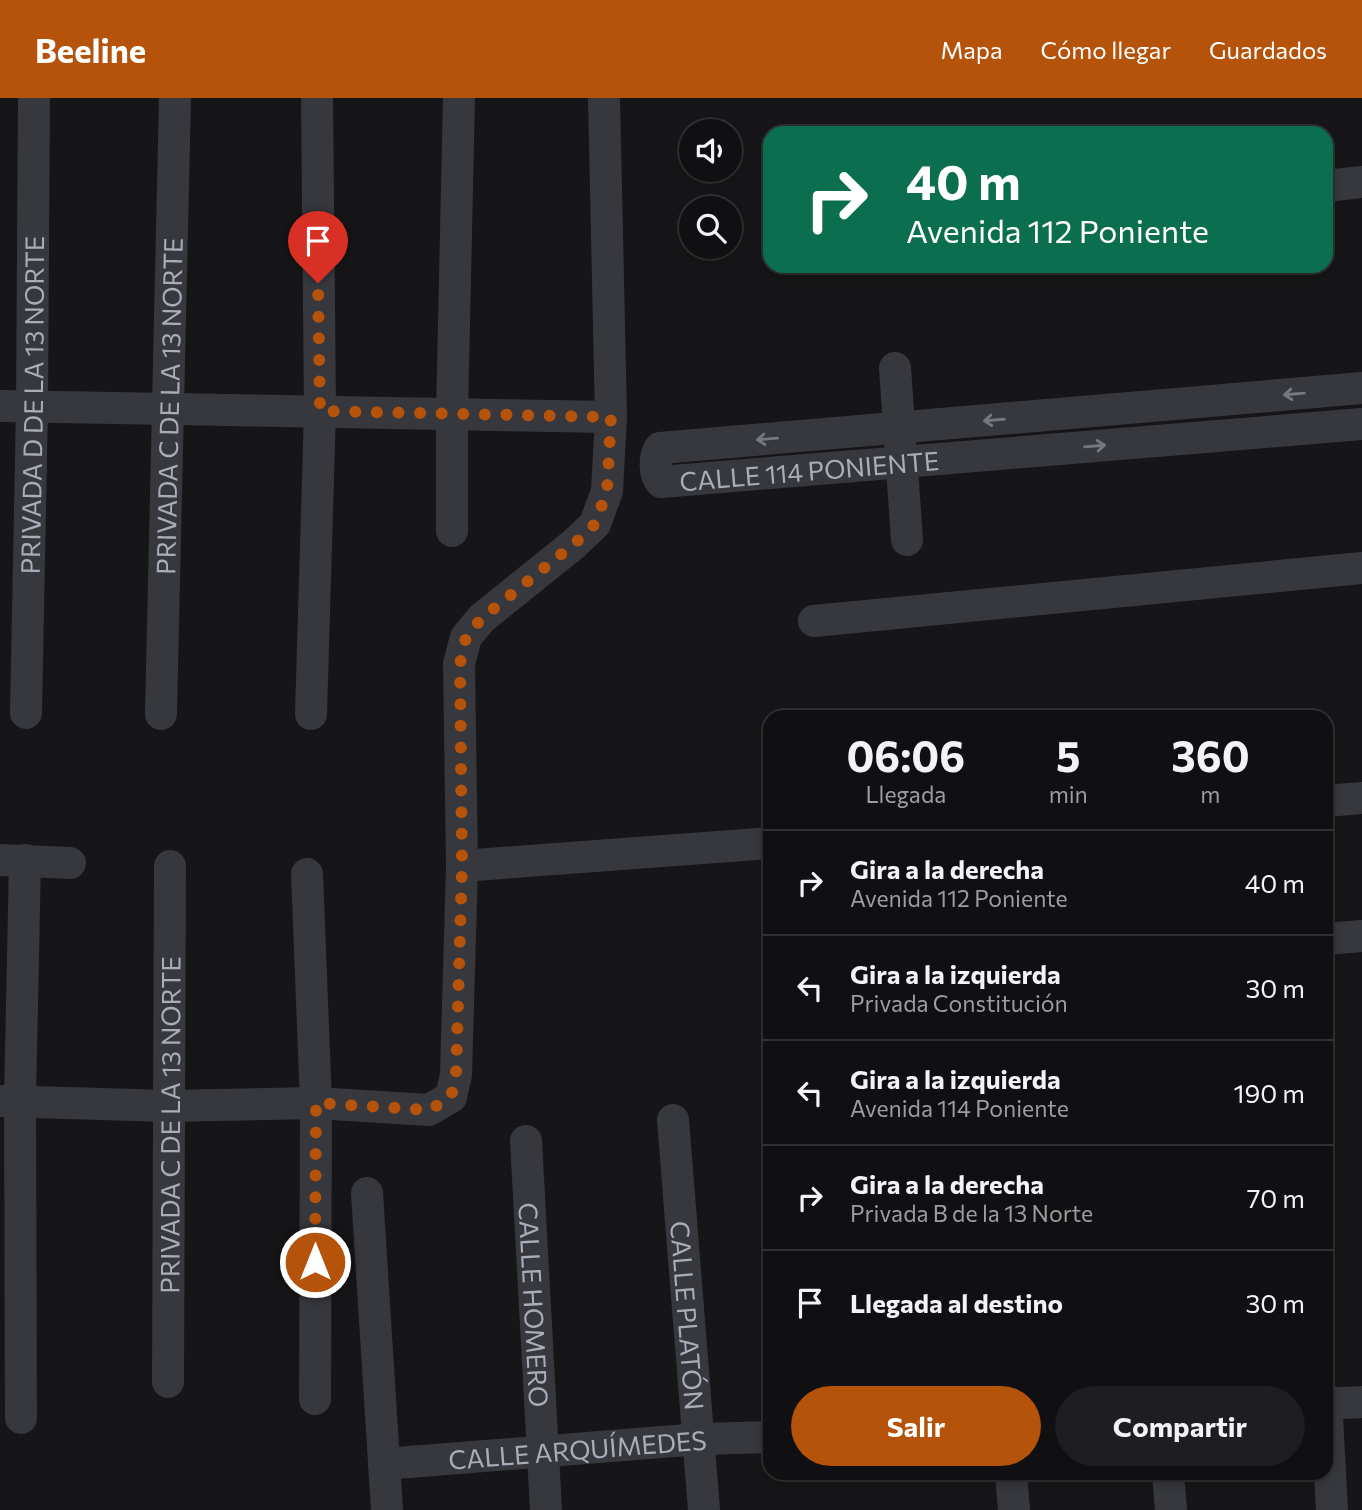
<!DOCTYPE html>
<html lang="es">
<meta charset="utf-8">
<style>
:root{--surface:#101012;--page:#1e1e20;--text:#f1f3f6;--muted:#9c9d9f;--line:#303032;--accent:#b45309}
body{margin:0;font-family:Commissioner,sans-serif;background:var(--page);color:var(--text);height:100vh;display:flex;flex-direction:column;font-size:26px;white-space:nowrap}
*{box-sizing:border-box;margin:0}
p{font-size:23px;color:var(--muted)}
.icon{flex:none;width:38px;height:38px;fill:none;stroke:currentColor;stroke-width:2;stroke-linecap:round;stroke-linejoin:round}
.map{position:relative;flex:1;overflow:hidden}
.side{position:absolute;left:763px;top:612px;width:570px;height:770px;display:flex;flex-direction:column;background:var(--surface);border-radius:21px;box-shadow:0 4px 10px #0003,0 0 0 2px var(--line)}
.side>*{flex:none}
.guide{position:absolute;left:763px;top:28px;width:570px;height:147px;border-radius:21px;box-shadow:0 4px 10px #0003,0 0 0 2px var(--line);background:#0b6e4f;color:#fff;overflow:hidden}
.tools{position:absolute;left:679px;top:21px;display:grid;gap:14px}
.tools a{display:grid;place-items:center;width:63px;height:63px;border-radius:50%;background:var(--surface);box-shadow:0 4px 10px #0003,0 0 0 2px var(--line);font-size:35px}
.pin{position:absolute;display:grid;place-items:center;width:60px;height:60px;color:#fff;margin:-72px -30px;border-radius:50% 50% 50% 0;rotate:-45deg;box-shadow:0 0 7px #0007}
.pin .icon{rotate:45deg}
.me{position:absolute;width:77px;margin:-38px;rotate:0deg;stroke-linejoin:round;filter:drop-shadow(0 0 5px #0008)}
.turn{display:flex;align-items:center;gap:24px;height:147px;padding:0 28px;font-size:32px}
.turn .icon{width:91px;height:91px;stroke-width:2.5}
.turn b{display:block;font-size:49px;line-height:60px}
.eta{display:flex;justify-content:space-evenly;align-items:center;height:119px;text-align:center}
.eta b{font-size:42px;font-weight:700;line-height:49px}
.action{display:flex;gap:14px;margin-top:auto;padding:14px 28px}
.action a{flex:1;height:80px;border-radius:42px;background:var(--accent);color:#fff;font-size:28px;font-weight:700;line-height:80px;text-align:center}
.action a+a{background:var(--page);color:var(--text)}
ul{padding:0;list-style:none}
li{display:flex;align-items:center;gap:21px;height:105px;padding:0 28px;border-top:2px solid var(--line)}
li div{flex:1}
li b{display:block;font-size:26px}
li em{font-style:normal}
header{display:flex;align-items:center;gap:42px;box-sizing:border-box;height:98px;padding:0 35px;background:var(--accent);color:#fff}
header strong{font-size:33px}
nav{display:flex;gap:38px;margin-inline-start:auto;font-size:24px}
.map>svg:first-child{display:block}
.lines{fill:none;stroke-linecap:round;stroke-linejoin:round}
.minor{stroke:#37383d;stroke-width:32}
.oneway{stroke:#757881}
.route{stroke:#b45309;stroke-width:12;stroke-dasharray:0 21.6}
.labels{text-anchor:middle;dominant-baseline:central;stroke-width:5;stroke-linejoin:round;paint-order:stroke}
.street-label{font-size:26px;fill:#a8adb8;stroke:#111113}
</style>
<header>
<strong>Beeline</strong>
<nav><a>Mapa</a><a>Cómo llegar</a><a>Guardados</a></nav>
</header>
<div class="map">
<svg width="1362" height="1412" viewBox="0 0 1362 1412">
<rect width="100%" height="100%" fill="#161618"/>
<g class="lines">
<g class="minor">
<polyline points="1326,88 1362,84"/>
<polyline points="895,270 907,442"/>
<path id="s1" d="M 1362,290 L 660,350 C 654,359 654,376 661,384 L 1362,326"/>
<polyline points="0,308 611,319"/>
<polyline points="452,433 452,315 459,0"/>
<polyline points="814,523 1362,470"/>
<path id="s2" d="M 26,615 L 32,309 L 34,0"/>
<path id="s3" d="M 161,616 L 175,0"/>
<polyline points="311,616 320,313 317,0"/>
<polyline points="1326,703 1362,700"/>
<polyline points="0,762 70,765"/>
<polyline points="462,768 770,745"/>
<polyline points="307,776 316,1005 315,1301"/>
<polyline points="1326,841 1362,838"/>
<polyline points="0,1003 168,1008 316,1005 429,1012 451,999 456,977 462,768 459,566 466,539 482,520 574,446 595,426 607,393 611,319 604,0"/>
<path id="s4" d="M 673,1022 L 704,1412"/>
<path id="s5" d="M 526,1043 L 546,1412"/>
<polyline points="367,1095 387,1412"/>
<path id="s6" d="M 168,1284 L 170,768"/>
<polyline points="1326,1301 1332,1412"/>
<polyline points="1326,1306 1362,1304"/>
<polyline points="21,1320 20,1003 25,762"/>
<path id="s7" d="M 384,1366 L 700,1341 L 770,1339"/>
<polyline points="1011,1376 1014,1412"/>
<polyline points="1168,1376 1171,1412"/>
</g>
</g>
<defs><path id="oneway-shaft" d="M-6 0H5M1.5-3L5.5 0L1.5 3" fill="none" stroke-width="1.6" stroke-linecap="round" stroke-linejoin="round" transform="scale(1.75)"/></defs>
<g class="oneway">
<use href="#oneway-shaft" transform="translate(1294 296) rotate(175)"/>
<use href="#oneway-shaft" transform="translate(994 322) rotate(175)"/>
<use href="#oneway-shaft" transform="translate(767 341) rotate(175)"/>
<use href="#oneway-shaft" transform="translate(1095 348) rotate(-5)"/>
</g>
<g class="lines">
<polyline class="route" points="315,1164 316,1005 429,1012 451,999 456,977 462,768 460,566 466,539 482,520 574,446 595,426 607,393 611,319 320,313 318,185"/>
</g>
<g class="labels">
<g class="street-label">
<text stroke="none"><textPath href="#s2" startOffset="308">PRIVADA D DE LA 13 NORTE</textPath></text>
<text stroke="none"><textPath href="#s3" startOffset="308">PRIVADA C DE LA 13 NORTE</textPath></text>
<text stroke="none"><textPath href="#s1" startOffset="889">CALLE 114 PONIENTE</textPath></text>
<text stroke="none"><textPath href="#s6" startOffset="257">PRIVADA C DE LA 13 NORTE</textPath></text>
<text stroke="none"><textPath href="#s5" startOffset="164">CALLE HOMERO</textPath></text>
<text stroke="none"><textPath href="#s4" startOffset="196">CALLE PLATÓN</textPath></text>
<text stroke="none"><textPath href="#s7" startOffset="194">CALLE ARQUÍMEDES</textPath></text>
</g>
</g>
</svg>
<div class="tools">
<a><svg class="icon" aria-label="sound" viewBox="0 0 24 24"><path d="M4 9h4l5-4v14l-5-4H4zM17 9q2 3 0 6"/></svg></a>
<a><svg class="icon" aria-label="search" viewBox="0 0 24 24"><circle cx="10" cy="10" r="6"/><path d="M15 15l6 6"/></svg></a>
</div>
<div class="pin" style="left:318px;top:185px;background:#d93025"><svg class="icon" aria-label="arrive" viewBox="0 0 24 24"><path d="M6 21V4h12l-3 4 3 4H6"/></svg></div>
<svg class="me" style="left:315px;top:1164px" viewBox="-20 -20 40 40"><circle r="17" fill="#b45309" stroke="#fff" stroke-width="3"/><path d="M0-11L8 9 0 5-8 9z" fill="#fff"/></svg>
<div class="guide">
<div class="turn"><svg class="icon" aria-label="right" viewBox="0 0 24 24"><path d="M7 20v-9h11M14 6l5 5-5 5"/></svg><div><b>40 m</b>Avenida 112 Poniente</div></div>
</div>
<section class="side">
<div class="eta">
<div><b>06:06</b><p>Llegada</p></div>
<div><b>5</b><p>min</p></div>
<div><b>360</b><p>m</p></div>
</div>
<ul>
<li><svg class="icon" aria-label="right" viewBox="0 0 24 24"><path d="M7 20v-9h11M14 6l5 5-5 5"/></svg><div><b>Gira a la derecha</b><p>Avenida 112 Poniente</p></div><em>40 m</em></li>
<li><svg class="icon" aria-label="left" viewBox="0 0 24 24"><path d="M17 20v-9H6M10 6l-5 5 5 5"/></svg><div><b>Gira a la izquierda</b><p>Privada Constitución</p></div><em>30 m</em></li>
<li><svg class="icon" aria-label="left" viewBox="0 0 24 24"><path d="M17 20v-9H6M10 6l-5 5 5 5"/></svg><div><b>Gira a la izquierda</b><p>Avenida 114 Poniente</p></div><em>190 m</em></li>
<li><svg class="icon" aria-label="right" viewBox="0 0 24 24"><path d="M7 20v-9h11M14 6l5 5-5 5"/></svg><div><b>Gira a la derecha</b><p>Privada B de la 13 Norte</p></div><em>70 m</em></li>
<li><svg class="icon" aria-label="arrive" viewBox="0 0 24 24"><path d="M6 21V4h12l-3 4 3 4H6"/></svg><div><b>Llegada al destino</b></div><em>30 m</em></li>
</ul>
<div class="action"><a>Salir</a><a>Compartir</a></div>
</section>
</div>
